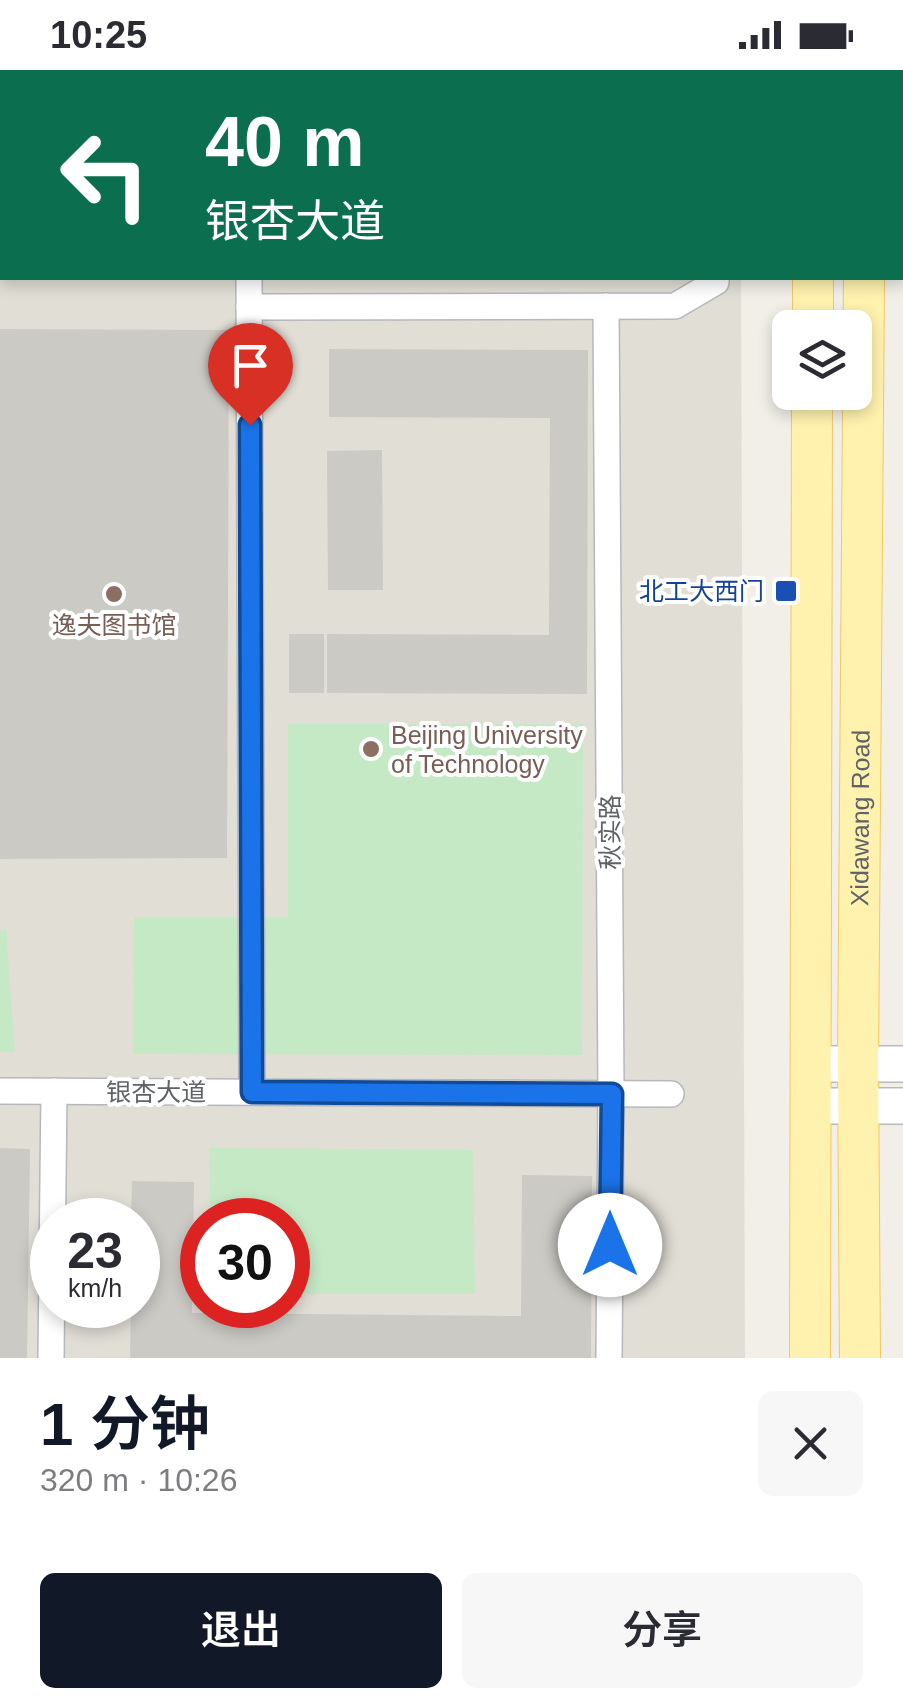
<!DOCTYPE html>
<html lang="zh">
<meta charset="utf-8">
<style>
:root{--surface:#fff;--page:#f7f7f7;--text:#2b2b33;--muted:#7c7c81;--accent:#111827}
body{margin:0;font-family:Helvetica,"Noto Sans SC",sans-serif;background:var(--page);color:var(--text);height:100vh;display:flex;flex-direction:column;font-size:38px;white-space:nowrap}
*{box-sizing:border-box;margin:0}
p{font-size:32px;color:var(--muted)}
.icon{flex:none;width:55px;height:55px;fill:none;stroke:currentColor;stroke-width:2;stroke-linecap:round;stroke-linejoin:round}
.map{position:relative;height:1288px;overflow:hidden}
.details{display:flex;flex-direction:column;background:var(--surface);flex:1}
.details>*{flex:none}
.hud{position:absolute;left:0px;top:0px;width:905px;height:210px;box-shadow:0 5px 15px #0003;background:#0b6e4f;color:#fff;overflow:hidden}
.controls{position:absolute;left:772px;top:240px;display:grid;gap:20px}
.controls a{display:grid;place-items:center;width:100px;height:100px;border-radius:15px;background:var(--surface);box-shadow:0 5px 15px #0003;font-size:50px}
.speed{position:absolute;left:30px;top:1128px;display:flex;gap:20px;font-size:50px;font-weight:700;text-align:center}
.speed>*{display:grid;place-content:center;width:130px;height:130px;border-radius:50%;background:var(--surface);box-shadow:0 5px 15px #0003;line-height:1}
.speed small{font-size:25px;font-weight:400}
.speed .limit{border:15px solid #d22;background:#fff;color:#111}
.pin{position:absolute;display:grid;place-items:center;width:85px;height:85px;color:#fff;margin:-102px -42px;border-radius:50% 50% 50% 0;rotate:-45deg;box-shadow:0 0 10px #0007}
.pin .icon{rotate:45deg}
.me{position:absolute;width:110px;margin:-55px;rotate:0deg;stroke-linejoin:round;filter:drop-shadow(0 0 8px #0008)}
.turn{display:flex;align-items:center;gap:35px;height:210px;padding:0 40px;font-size:45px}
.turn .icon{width:130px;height:130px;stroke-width:2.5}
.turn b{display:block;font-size:70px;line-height:85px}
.round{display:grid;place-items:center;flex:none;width:105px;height:105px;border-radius:15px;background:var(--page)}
.overview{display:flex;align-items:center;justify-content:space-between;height:170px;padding:0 40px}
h1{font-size:60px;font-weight:600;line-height:75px;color:var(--accent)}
.action{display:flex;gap:20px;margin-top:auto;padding:20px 40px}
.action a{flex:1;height:115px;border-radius:15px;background:var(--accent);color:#fff;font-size:40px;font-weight:600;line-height:115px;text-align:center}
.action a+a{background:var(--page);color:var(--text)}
.status{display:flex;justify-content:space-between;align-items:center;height:70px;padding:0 50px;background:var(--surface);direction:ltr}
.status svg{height:28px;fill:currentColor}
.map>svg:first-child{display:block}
.education{fill:#e1ded6;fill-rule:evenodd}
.green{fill:#c5e8c5}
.building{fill:#cccac5}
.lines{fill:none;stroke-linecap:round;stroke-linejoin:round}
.street-casing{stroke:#b5b8bc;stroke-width:28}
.secondary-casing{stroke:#b6babf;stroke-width:38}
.primary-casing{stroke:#f2c960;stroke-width:42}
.street{stroke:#fff;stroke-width:25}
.secondary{stroke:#fff;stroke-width:35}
.primary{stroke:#fff2af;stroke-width:40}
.route-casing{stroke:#114b97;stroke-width:25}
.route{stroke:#1a73e8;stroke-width:18}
.transit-dot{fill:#1a4fb4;stroke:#fff;stroke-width:4}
.education-dot{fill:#8d6e63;stroke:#fff;stroke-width:4}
.labels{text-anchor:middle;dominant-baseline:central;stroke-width:8;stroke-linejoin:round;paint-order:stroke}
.transit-label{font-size:25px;fill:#164399;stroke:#fff;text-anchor:end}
.education-label{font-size:25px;fill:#785e54;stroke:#fff}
.street-label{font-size:25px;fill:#5f6368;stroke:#fff}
</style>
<div class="status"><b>10:25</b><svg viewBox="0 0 49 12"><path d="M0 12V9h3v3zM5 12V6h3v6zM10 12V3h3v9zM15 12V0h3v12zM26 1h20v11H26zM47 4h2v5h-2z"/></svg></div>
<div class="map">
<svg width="903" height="1288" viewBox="0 0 903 1288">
<rect width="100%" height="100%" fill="#f1efe8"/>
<path class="education" d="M 0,0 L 740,0 L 2,2 L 2,208 L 741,208 L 745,1288 L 0,1288 ZM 52,1150 L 138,1150 L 138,1235 L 52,1235 ZM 202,1150 L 288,1150 L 288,1235 L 202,1235 Z"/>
<g class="green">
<polygon points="288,654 583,654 582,985 133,984 134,847 288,847"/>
<polygon points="0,860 6,860 15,982 0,982"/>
<polygon points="209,1078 473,1080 475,1224 288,1224 288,1150 210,1150"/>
</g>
<g class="building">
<polygon points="0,259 229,260 227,788 0,789"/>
<polygon points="329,279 588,280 587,624 327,623 327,564 549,565 550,348 329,347"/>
<polygon points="382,380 383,520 328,520 327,381"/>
<rect x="289" y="564" width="35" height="59"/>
<polygon points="0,1078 30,1079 27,1288 0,1288"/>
<polygon points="522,1105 592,1106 591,1288 130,1288 131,1235 138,1235 138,1150 131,1150 132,1111 194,1112 192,1243 521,1246"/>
</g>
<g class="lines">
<g class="street-casing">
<g id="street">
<polyline points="713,0 713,2"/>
<polyline points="275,2 279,0"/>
<polyline points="0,18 2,18"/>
<polyline points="902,109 903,109"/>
<polyline points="249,208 252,1022"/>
<polyline points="606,236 611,1024 609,1288"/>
<polyline points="249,237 675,236 716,212 716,208"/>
<polyline points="0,1021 671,1024"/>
<polyline points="51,1288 54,1021"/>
</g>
</g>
<g class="secondary-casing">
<g id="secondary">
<polyline points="811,994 903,994"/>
<polyline points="811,1036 903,1036"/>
</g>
</g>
<g class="primary-casing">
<g id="primary">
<polyline points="814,2 814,0"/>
<polyline points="866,2 866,0"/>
<polyline points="813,258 813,208"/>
<polyline points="810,1288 812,322"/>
<path id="s1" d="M 860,1288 L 858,994 L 864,208"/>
</g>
</g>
<use href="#street" class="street"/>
<use href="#secondary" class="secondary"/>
<use href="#primary" class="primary"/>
</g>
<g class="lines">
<g class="route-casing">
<polyline id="route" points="250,355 252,1022 612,1024 610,1175"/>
</g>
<use href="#route" class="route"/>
</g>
<rect class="transit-dot" x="774" y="509" width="24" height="24" rx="5"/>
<g class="education-dot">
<circle cx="114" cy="524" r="10"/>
<circle cx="371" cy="679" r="10"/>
</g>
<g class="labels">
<g class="transit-label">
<text x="764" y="521">北工大西门</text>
</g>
<g class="education-label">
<text x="114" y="555">逸夫图书馆</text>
<text x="391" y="665" text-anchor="start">Beijing University<tspan x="391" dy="29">of Technology</tspan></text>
</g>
<g class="street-label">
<text stroke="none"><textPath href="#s1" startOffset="540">Xidawang Road</textPath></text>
<text transform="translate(610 762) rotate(-90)">秋实路</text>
<text x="156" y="1022">银杏大道</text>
</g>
</g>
</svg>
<div class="controls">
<a><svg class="icon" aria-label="layers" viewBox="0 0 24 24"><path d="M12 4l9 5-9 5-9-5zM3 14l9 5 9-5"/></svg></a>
</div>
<div class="speed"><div>23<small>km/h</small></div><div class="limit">30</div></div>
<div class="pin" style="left:250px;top:355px;background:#d93025"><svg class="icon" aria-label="arrive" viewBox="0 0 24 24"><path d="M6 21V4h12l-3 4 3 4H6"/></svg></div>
<svg class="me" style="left:610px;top:1175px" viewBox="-20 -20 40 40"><circle r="19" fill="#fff"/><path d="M0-13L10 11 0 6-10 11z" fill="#1a73e8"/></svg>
<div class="hud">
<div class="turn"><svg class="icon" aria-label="left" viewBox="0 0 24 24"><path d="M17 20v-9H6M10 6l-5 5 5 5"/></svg><div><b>40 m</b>银杏大道</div></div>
</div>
</div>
<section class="details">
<div class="overview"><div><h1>1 分钟</h1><p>320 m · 10:26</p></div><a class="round"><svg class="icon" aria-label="close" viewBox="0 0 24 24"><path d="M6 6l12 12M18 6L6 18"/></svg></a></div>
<div class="action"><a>退出</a><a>分享</a></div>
</section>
